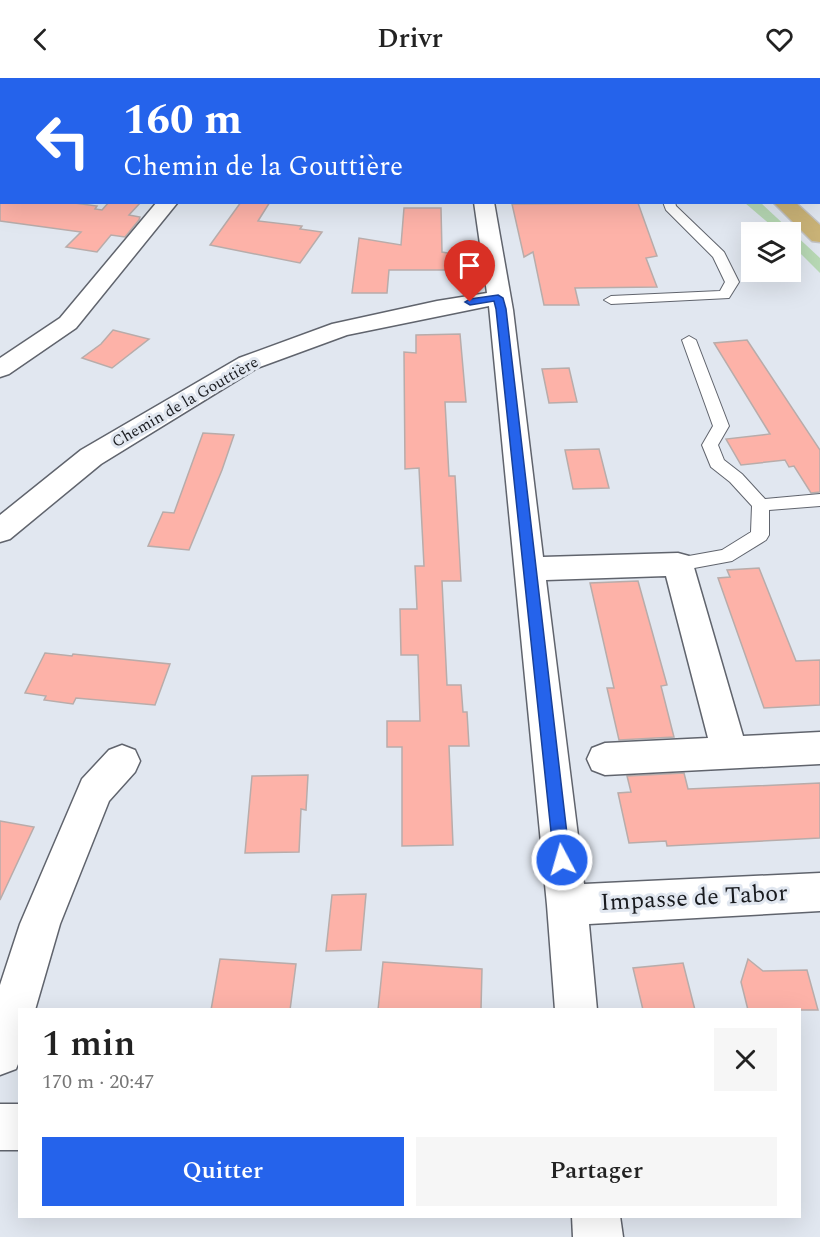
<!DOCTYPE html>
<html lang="fr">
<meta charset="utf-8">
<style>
:root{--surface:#fff;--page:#f6f6f6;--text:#222;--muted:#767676;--accent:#2563eb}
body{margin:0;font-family:Spectral,serif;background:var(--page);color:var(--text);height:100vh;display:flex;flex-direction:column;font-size:22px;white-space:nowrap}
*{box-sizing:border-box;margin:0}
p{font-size:20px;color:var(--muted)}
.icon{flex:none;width:33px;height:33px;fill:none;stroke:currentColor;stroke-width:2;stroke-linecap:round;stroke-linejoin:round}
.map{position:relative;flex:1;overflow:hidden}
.details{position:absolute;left:18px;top:930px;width:783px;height:210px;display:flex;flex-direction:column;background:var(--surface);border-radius:0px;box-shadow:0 6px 24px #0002}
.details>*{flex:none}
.hud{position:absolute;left:0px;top:0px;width:820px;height:126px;box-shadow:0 6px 24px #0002;background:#2563eb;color:#fff;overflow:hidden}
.tools{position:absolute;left:741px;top:144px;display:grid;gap:12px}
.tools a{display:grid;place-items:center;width:60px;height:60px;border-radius:0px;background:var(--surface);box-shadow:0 6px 24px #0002;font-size:30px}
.pin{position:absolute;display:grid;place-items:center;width:51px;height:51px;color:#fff;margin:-62px -26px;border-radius:50% 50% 50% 0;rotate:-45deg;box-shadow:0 0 6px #0007}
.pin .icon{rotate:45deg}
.me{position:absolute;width:66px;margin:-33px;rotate:354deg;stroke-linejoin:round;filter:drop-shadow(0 0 4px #0008)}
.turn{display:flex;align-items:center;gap:21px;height:126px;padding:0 24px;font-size:27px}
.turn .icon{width:78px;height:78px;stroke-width:2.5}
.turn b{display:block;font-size:42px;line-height:51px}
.round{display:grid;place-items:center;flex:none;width:63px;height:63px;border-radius:0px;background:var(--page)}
.summary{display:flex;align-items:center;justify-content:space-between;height:102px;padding:0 24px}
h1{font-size:36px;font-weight:600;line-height:45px}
.primary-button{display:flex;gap:12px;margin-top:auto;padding:12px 24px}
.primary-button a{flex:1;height:69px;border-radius:0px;background:var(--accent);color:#fff;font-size:24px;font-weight:600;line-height:69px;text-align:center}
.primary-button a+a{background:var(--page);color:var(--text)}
header{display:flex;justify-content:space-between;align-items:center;height:78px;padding:0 24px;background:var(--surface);font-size:27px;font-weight:600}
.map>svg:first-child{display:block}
.green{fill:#b8d9b5}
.building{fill:#fdb2a8;stroke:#b8acaa;stroke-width:1.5}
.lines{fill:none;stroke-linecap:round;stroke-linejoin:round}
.service-casing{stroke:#60646d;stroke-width:2}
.minor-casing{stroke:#60646d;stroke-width:3}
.primary-casing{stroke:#c3c3c4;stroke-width:3}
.trunk-casing{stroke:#c3c3c4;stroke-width:3}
.service{fill:#fff;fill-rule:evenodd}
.minor{fill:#fff;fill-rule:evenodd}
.primary{fill:#cab377;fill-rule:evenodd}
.trunk{fill:#b89a4a;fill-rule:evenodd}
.route{fill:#2563eb;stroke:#184099;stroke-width:1.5}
.labels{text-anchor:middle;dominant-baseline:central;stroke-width:6;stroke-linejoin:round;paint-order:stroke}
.far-street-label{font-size:16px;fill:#181a1e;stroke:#e1e7f0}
.near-street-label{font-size:24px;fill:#181a1e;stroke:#e1e7f0}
</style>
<header><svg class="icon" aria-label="back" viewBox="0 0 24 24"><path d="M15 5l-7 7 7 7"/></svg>Drivr<svg class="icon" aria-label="heart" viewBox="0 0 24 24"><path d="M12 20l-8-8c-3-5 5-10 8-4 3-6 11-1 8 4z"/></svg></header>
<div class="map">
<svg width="820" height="1159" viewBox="0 0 820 1159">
<rect width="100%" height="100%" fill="#e1e7f0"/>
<polygon class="green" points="745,125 761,125 820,180 820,195 791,166 790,154 779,154"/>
<g class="building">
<polygon points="0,124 67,124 97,128 95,131 102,132 109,124 141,124 129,137 140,139 139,142 125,159 111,157 97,174 66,169 81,154 0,143"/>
<polygon points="241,124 270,124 258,143 302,148 300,151 322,154 300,185 210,167"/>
<polygon points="638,125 657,178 646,180 657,209 575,210 579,227 544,227 533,174 524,179 512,126"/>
<polygon points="404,130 441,130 442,174 459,177 457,192 389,192 387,215 352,215 359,160 401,167"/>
<polygon points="113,252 149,261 112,290 82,280 101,266"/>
<polygon points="460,256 466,324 445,324 449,398 455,398 461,503 442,503 447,607 461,607 463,634 467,634 469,668 449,668 453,767 402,768 402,669 387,669 387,643 420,643 418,577 401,577 400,531 417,531 415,488 424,488 419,390 405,391 404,274 416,275 416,257"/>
<polygon points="747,262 820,372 820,414 811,415 794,388 789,389 785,382 741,387 726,361 770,356 714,265"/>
<polygon points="569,290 577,324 549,325 542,291"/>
<polygon points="203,355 234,357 222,392 189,472 148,468 163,434 174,435"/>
<polygon points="599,371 609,410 573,411 565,372"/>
<polygon points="759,490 796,583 820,582 820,627 764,630 718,500 730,499 727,492"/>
<polygon points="638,503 667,607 661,608 674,659 619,662 607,610 614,610 590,505"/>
<polygon points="45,575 72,578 73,576 170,586 155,627 76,620 73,626 44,622 46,618 25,615"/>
<polygon points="684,695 688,711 820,705 820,760 667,768 666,763 629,765 618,715 631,714 627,698"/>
<polygon points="308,697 306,732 301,731 299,774 245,775 252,698"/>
<polygon points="0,743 34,749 0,822"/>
<polygon points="366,816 361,872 326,873 332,817"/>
<polygon points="220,881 296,886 290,932 211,932"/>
<polygon points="748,881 763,893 807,892 818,932 748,932 741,904"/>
<polygon points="383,884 482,891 481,932 378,932"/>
<polygon points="683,885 695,932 643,932 633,890"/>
</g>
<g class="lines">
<g class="service-casing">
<g id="service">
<polygon points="663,124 675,124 676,128 724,174 739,204 729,220 611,226 604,222 611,218 720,213 725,204 713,179 666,132"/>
<polygon points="689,258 696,262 729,348 718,367 724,382 742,396 765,421 820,416 820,428 769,432 769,457 766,462 732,483 678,493 672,491 669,486 672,481 722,472 751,454 752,428 730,404 711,389 702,367 713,348 682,262"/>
</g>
</g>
<g class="minor-casing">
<g id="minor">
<polygon points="0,0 17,0 2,2 2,6"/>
<polygon points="232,0 262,0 263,2 233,2"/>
<rect x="0" y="28" width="2" height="10"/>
<polygon points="157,124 178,124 76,250 9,296 0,299 0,280 60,240"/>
<polygon points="474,124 494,124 513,232 543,479 678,475 689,478 693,486 743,658 820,654 820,686 605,697 592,692 587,681 592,670 605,665 708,660 666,498 546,502 584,806 820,795 820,833 589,846 597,932 555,932 547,827 489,228 347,257 257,290 101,386 10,461 0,464 0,437 81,372 239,280 332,246 437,223 487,215"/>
<polygon points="122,667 135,672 140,683 135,694 109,723 60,846 35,932 20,932 20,981 16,991 0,997 0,907 20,846 82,701 109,672"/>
<rect x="0" y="1026" width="20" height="46"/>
<polygon points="572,1138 620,1138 623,1159 573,1159"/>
</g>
</g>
<g class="primary-casing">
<g id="primary">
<polygon points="531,0 550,0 551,2 532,2"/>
<polygon points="633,0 650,0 651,2 634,2"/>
<polygon points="659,0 676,0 677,2 660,2"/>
<polygon points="773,124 795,124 820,147 820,164 812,163"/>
</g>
</g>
<g class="trunk-casing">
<polygon id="trunk" points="698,0 715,0 716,2 699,2"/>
</g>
<use href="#service" class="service"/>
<use href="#minor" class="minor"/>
<use href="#primary" class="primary"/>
<use href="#trunk" class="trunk"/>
</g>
<polygon class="route" points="498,217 503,220 506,231 570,782 568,787 562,789 556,787 554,782 496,231 494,223 470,227 465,224 470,221"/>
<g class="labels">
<g class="far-street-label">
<text transform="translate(185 324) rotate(-30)">Chemin de la Gouttière</text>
</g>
<g class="near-street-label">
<text transform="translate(694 820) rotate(-3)">Impasse de Tabor</text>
</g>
</g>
</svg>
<div class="tools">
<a><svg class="icon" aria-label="layers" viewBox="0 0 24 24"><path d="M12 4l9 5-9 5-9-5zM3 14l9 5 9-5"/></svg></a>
</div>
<div class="pin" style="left:470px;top:224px;background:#d93025"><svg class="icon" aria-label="arrive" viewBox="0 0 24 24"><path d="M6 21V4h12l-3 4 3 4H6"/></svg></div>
<svg class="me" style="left:562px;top:782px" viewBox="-20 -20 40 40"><circle r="17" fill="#2563eb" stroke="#fff" stroke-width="3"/><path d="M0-11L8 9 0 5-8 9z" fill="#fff"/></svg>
<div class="hud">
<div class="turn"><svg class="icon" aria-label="left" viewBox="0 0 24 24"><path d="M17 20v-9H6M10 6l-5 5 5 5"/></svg><div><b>160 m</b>Chemin de la Gouttière</div></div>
</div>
<section class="details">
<div class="summary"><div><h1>1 min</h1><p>170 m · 20:47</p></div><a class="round"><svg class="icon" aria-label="close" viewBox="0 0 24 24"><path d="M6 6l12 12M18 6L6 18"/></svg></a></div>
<div class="primary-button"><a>Quitter</a><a>Partager</a></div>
</section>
</div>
